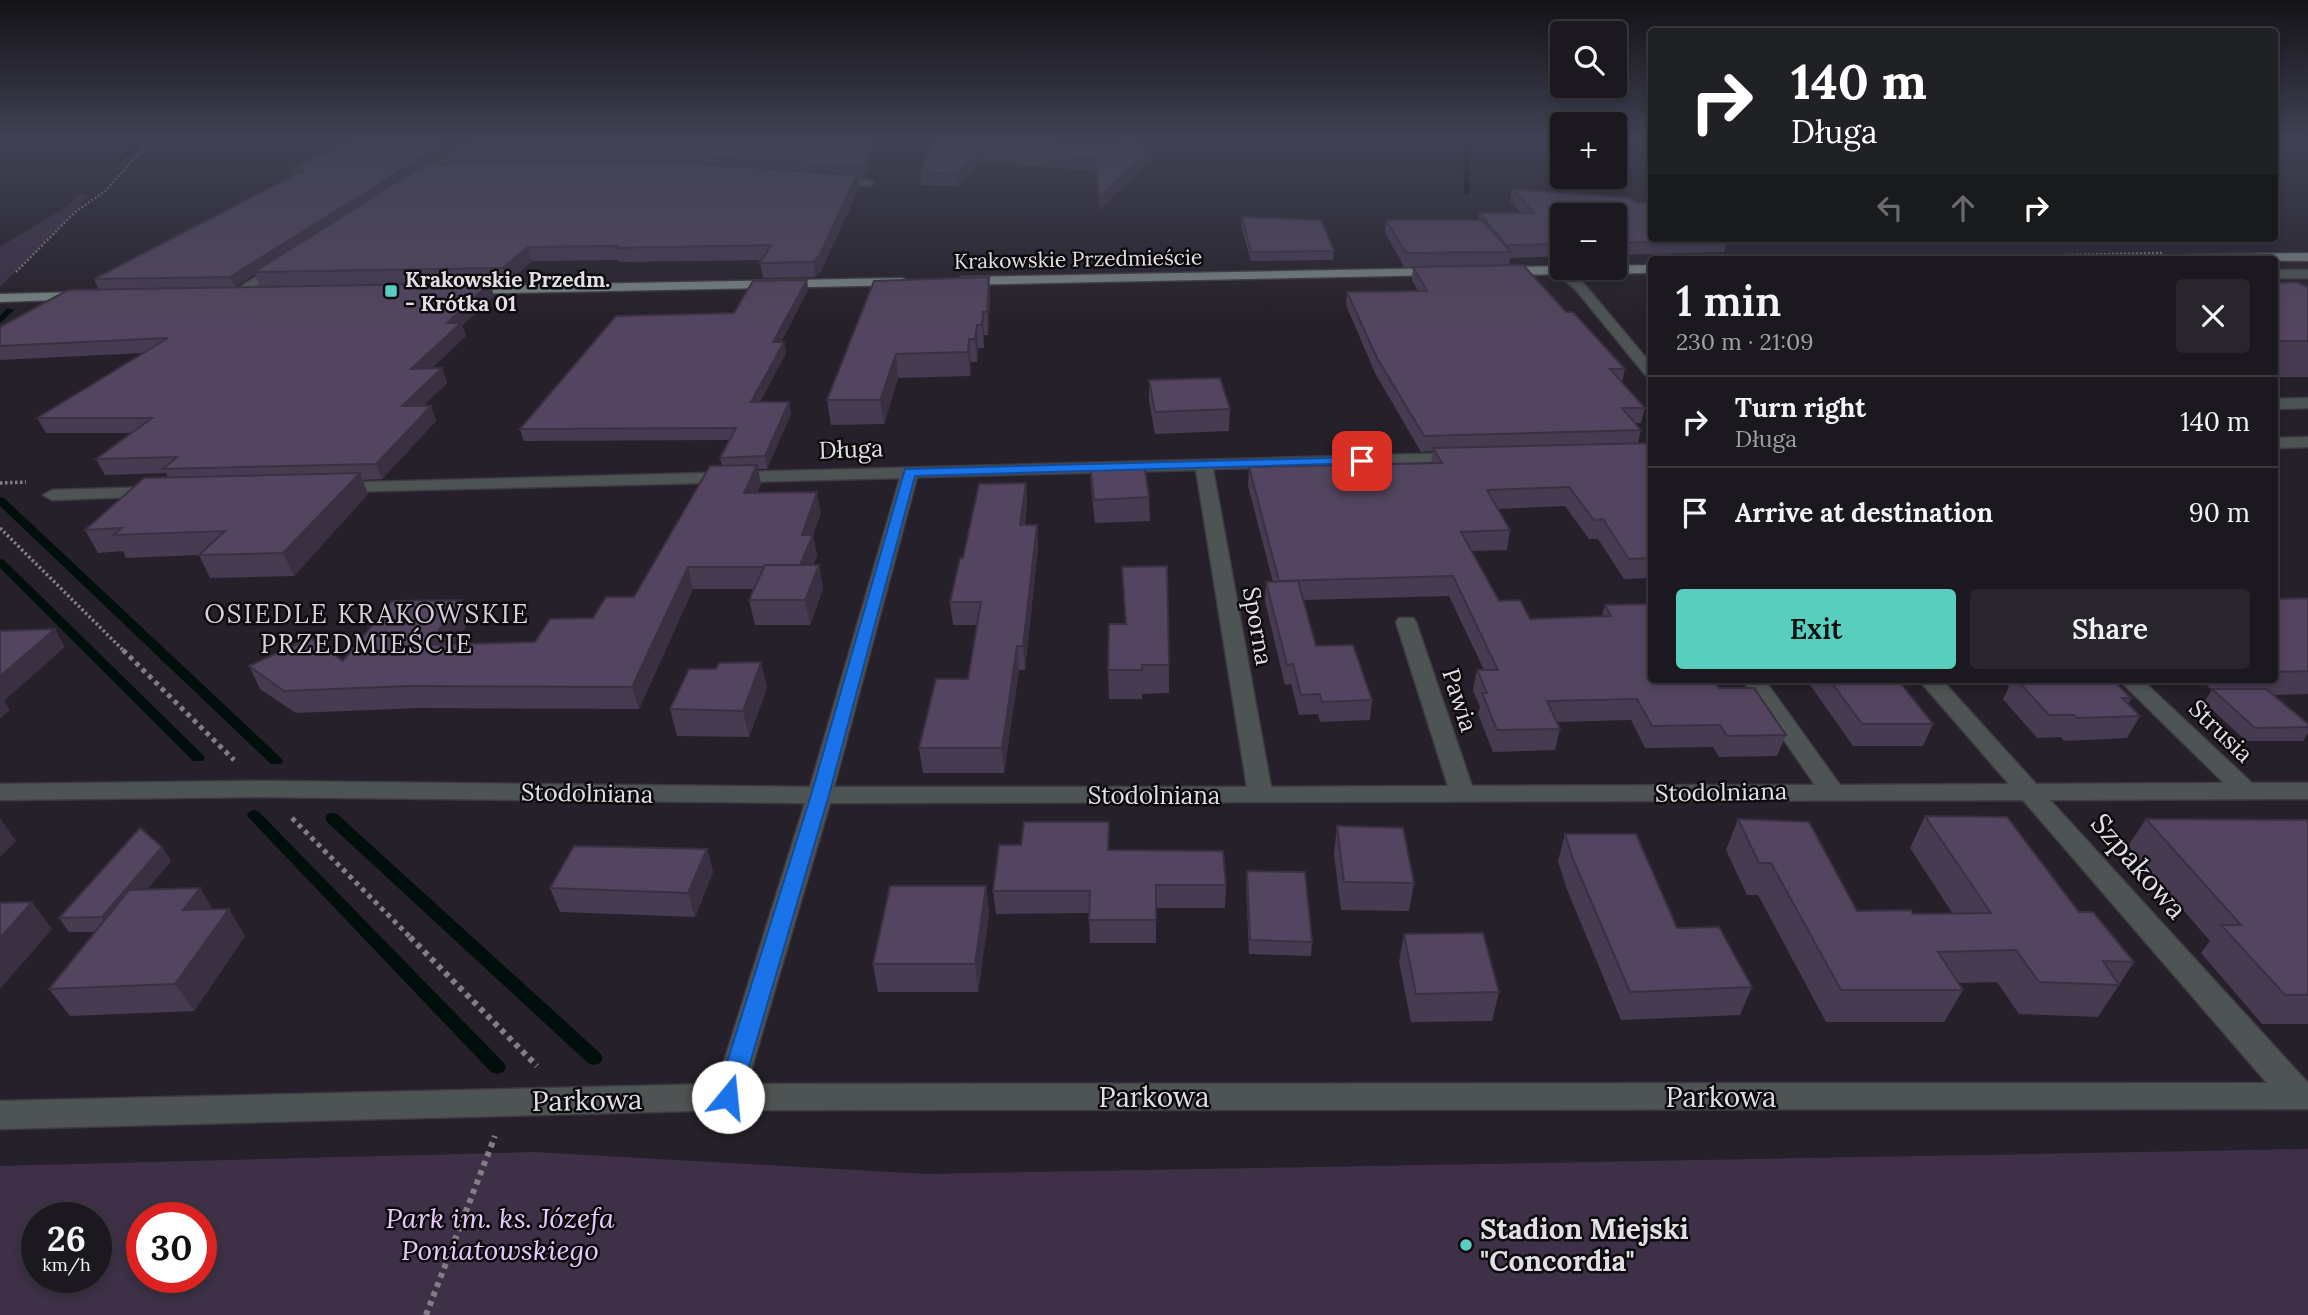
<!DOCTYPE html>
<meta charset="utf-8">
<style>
:root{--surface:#1c181f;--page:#29252c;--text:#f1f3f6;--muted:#a0a0a4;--line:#3a373d;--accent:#59cebf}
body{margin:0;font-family:Lora,serif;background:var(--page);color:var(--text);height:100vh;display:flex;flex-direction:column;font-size:26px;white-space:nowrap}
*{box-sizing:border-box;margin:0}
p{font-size:23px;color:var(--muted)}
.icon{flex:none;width:38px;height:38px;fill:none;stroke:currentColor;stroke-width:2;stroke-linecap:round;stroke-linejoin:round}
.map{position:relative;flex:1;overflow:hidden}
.sheet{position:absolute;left:1648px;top:256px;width:630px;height:427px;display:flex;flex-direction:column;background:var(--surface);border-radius:7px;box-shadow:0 4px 10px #0003,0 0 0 2px var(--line)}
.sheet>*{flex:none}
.top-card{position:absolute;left:1648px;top:28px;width:630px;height:214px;border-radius:7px;box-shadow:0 4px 10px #0003,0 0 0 2px var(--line);background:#202124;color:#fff;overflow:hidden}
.controls{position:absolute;left:1550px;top:21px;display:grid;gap:14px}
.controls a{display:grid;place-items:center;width:77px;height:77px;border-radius:7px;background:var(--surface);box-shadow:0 4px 10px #0003,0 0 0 2px var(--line);font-size:35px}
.speed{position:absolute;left:21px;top:1202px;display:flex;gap:14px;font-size:35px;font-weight:700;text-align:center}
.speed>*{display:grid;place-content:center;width:91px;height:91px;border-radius:50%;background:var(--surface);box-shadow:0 4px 10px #0003,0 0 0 2px var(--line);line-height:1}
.speed small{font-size:18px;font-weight:400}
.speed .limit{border:10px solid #d22;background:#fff;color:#111}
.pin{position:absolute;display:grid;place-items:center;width:60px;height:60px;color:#fff;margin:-30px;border-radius:14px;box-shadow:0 4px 10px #0006}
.me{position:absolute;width:77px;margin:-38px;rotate:17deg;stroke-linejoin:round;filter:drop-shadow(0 0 5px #0008)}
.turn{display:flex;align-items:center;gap:24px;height:147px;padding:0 28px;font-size:32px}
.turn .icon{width:91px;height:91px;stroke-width:2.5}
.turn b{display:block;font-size:49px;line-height:60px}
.lanes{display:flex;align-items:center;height:66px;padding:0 28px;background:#0003;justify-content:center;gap:35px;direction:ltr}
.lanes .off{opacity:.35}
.round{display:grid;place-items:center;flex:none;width:74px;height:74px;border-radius:7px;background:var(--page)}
.summary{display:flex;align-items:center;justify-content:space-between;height:119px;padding:0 28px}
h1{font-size:42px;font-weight:600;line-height:52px}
.cta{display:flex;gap:14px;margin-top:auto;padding:14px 28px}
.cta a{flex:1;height:80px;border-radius:7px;background:var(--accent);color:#111;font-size:28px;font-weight:600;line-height:80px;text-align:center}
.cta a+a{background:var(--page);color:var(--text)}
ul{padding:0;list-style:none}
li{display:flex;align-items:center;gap:21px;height:91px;padding:0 28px;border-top:2px solid var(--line)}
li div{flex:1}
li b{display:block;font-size:26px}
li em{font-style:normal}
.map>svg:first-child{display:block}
.green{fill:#3d3047;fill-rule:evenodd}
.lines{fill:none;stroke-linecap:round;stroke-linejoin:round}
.stream{fill:#000e0c;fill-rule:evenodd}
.minor-casing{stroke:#3f3b43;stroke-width:3}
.major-casing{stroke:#3f3b43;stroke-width:3}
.path-far3{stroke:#827e86;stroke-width:2.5;stroke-dasharray:2 2;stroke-linecap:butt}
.path-far2{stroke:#827e86;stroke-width:3.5;stroke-dasharray:2.5 2.5;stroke-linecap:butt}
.path-far1{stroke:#827e86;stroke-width:5;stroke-dasharray:4.5 4.5;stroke-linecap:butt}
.path{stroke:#827e86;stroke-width:6;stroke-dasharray:5 5;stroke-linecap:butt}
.minor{fill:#4e5453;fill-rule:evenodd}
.major{fill:#798583;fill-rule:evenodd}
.wall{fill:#473b52}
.shaded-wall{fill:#3a3042}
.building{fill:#53455f;stroke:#3a3042;stroke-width:2}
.route{fill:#1a73e8;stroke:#114b97;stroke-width:2}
.poi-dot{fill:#59cebf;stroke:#0d0b0e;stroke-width:2.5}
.labels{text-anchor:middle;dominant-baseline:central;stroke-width:5;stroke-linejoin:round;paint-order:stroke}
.far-street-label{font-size:21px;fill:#e1dee4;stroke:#0d0b0e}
.far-poi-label{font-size:21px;font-weight:bold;fill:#e1dee4;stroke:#0d0b0e;text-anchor:start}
.street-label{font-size:24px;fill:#e1dee4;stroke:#0d0b0e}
.neighbourhood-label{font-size:26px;letter-spacing:2px;fill:#d5cfda;stroke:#0d0b0e}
.near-street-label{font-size:28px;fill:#e1dee4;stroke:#0d0b0e}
.near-park-label{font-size:28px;font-style:italic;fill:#e6cafe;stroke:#0d0b0e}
.near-poi-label{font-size:28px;font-weight:bold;fill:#e1dee4;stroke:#0d0b0e;text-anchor:start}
</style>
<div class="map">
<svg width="2308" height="1315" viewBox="0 0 2308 1315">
<rect width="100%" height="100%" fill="#252029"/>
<g class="green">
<polygon points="79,194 89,196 0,287 0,247 66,207"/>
<path d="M 2308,1149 L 2308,1315 L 0,1315 L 0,1166 L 534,1152 L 925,1174 ZM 96,1218 L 96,1278 L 37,1278 L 37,1218 ZM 201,1218 L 201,1278 L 142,1278 L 142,1218 Z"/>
</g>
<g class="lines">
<g class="stream">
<polygon points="140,138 146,138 117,166 113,166 113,164"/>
<polygon points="1459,138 1469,140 1470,193 1467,195 1464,193 1463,141"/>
<polygon points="7,308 14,310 0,323 0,316"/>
<polygon points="0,497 4,498 281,758 283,761 281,764 271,764 0,506"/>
<polygon points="0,559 4,560 203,755 205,758 203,761 193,761 0,568"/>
<polygon points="254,810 259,812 503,1062 506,1067 503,1072 497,1074 491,1072 249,818 247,815 249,812"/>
<polygon points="332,813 337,814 600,1053 603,1058 600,1063 594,1065 588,1063 327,822 325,818 327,814"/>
</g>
<g class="minor-casing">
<g id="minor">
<polygon points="472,138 483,138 419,181 410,179"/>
<polygon points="832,178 869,180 874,183 869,186 828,183 827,181"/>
<polygon points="282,260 288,264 286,267 240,297 235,298 229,294"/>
<polygon points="1560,266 1584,284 1652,365 1652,378 1647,377 1576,290 1556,273 1556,267"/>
<rect x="2275" y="270" width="33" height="8"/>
<polygon points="2308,398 2308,408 2275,409 2275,399"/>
<polygon points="2308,437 2308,447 2275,448 2275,438"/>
<path d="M 1460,453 L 1468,458 L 1466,461 L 1213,469 L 1271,787 L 1448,786 L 1396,622 L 1399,618 L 1413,618 L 1416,622 L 1472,786 L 1815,785 L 1742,679 L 1764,679 L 1840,785 L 2009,784 L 1918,679 L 1941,679 L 2036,784 L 2224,783 L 2118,679 L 2141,679 L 2252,783 L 2308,783 L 2308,799 L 2050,800 L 2308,1083 L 2308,1109 L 728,1110 L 0,1129 L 0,1101 L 717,1084 L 805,803 L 263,797 L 0,800 L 0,784 L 263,781 L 810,787 L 900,478 L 337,492 L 331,491 L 328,487 L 331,483 ZM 1196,470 L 1247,787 L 834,787 L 917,477 ZM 2023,800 L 2267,1083 L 747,1084 L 830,803 Z"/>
<polygon points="155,487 164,492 161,496 52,500 43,495 52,490"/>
</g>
</g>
<g class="major-casing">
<g id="major">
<polygon points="2308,253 2308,261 2183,259 2189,255"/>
<polygon points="1652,265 1652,273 1500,275 1494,271 1500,267"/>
<polygon points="1440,268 1444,269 1444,275 961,285 955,281 961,277"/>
<polygon points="901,278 905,279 905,285 464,294 458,290 464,286"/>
<polygon points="82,292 87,293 87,299 0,302 0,294"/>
</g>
</g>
<g class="path-far3">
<polyline points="1872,259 2164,253"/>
<polyline points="16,272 75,212 105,191 153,138"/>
</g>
<g class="path-far2">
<polyline points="0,483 26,482"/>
<polyline points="0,528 125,652"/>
</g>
<g class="path-far1">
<polyline points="123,650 234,760"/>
<polyline points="292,818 412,939"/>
</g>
<g class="path">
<polyline points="410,937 537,1066"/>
<polyline points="426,1315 495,1136"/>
</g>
<use href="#minor" class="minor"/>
<use href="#major" class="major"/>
</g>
<g class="wall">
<polygon points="882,138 864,177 858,177 859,188 821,271 815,277 763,278 760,263 763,260 619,262 618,260 532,261 508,282 260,287 255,274 235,287 99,290 94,279 293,176 290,170 446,164 444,157"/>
<polygon points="934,138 1156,138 1146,147 1152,159 1100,210 1095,171 983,162 959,186 922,185 921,172"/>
<polygon points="1512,189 1635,202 1727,240 1724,252 1615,255 1615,215 1563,215 1563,256 1510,258 1509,265 1404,267 1385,232 1386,220 1478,220 1479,213 1521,213 1510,201"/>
<polygon points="1242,217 1334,251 1333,260 1251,261 1241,226"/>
<polygon points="1413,267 1566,312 1625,369 1622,382 1645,408 1641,423 1635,423 1641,430 1638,443 1652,443 1652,578 1624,579 1598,539 1589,539 1565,506 1498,509 1510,530 1507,550 1471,551 1499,601 1530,619 1602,616 1605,605 1719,688 1786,735 1777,756 1719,757 1713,747 1645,748 1631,720 1557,722 1560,729 1555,750 1493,752 1478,714 1480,707 1473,691 1477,670 1484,670 1449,596 1304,600 1316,646 1372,700 1370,720 1320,722 1318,714 1299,715 1291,684 1285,685 1265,601 1266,582 1273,582 1248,486 1249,467 1431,463 1433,451 1421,452 1375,373 1346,305 1347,292 1418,291 1412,280"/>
<polygon points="989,277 990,298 988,335 984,335 984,348 978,348 977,362 971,362 970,376 898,378 884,424 831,425 827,400"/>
<polygon points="807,280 808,290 781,342 784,342 786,353 760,402 789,402 791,414 767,469 758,469 761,484 757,493 821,512 813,535 817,556 813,565 819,565 823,589 810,625 755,625 749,600 754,589 693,589 639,709 418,708 296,713 260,689 249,666 343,661 469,622 453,644 535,642 593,618 634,597 722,466 720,458 729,440 524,441 520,429 734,313"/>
<polygon points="490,283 494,296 462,326 466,336 432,368 447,383 423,406 431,406 436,421 382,479 363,480 368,494 294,576 210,578 199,555 126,558 123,551 98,553 85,530 168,478 166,473 105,475 96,459 131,433 46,433 37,418 143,353 0,360 0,327"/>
<polygon points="2275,283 2308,287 2308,377 2275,377"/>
<polygon points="1149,380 1230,409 1229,431 1155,434 1149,401"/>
<polygon points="1090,466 1149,497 1150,521 1095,523 1091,489"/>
<polygon points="1026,483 1027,505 1025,525 1037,525 1038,547 1025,670 1019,670 1004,773 923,773 919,748 968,679 977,625 953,625 950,602 963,558"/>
<polygon points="1122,567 1169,665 1169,693 1142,694 1142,699 1109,699 1108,670 1125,624"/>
<polygon points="2308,598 2308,694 2273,695 2308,724 2308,733 2303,741 2246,741 2204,702 2212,690 2200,679 2275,679 2275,599"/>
<polygon points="761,662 767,688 749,737 677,736 670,709 716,669"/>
<polygon points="1806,679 1897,679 1933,724 1923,746 1853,746"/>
<polygon points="2001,679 2112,679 2131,698 2128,704 2140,716 2127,738 2064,741 2061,737 2037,738 2003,699 2009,687"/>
<polygon points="1925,816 2079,912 2134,962 2098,1017 2019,1014 1997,982 1958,983 1963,990 1944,1022 1826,1022 1758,895 1747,895 1726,850 1738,819 1857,911 1913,914 1953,914 1910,848"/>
<polygon points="2146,819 2308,820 2308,1024 2262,1024 2201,953 2210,941 2128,846"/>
<polygon points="1337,826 1414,883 1409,911 1341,910 1334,854"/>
<polygon points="1565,834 1677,928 1752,987 1740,1015 1621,1020 1566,887 1558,861"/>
<polygon points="162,847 171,861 147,889 213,909 245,936 194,1011 70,1016 49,989 95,932 69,932 59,918"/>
<polygon points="707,849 713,872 695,917 560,912 550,888"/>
<polygon points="1110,850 1226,885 1225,908 1156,908 1156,943 1090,943 1089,913 996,914 993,891"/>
<polygon points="1247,871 1312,942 1311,956 1249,954 1246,885"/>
<polygon points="986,886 989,914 978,992 878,992 873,964"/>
<polygon points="1404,934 1499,992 1492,1021 1411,1022 1399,962"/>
</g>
<g class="shaded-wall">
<polygon points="453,138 468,138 259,272 254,272 255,274 235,287 230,277"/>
<polygon points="877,138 882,138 864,177 863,168"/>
<polygon points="1143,138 1156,138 1134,158 1134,146"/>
<polygon points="1152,147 1152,159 1100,210 1100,197"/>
<polygon points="982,150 983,162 959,186 957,174"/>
<polygon points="857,175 859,188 821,271 815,277 813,262"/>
<polygon points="528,247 532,261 508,282 503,268"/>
<polygon points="989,277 990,298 988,335 987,312"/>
<polygon points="807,280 808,290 775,354 773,342"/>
<polygon points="490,283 494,296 462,326 466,336 416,383 411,369 447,323"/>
<polygon points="983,312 984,335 984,348 982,325"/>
<polygon points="977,325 978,348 977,362 975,339"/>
<polygon points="969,339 971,362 970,376 968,352"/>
<polygon points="784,342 786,353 753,414 751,402"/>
<polygon points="896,354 898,378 884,424 880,400"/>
<polygon points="442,368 447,383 408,421 402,406"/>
<polygon points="789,402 791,414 767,469 765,456"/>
<polygon points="431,406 436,421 382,479 376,464"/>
<polygon points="757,465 761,484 748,514 744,493"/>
<polygon points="360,473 368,494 294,576 283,553"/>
<polygon points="1026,483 1027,505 1022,547 1020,525"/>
<polygon points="817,492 821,512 811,540 813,535 817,556 803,589 799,568 802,535"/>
<polygon points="1037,525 1038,547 1025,670 1023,646"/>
<polygon points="819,565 823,589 810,625 805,600"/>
<polygon points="688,567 693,589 639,709 632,687"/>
<polygon points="461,600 469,622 437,667 428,645"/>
<polygon points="55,629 65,647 4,701 10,710 0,719 0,676"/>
<polygon points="1017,646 1019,670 1004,773 1002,748"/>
<polygon points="761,662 767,688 749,737 743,711"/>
<polygon points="0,818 16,841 0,857"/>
<polygon points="162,847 171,861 112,931 102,917"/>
<polygon points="707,849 713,872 695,917 688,893"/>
<polygon points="986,886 989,914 978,992 975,964"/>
<polygon points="200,888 216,914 183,910"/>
<polygon points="32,902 52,929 0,989 0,938"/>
<polygon points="229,909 245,936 194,1011 175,984"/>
</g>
<g class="building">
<polygon points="356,138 453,138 230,277 94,279 304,170 290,170"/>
<polygon points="472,138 877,138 863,168 681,155 444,157"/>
<polygon points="934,138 1039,138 1113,144 1120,139 1119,138 1143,138 1134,146 1152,147 1100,197 1095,159 982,150 957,174 921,172"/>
<polygon points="680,162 857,175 819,256 813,262 760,263 771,245 615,248 617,246 528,247 503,268 254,272 426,164"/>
<polygon points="1512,189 1630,198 1635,202 1652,204 1652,238 1725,238 1727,240 1615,243 1615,215 1563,215 1563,244 1506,245 1479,213 1534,213"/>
<polygon points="1242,217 1321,220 1334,251 1251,252"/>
<polygon points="1386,220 1482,220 1511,252 1406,253"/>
<polygon points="1523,265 1566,312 1573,312 1625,369 1610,369 1645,408 1622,408 1641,430 1424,436 1377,358 1347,292 1427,291 1413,267"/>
<polygon points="989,277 987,312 983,312 982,325 977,325 975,339 969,339 968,352 896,354 880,400 827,400 874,281"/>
<polygon points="807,280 773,342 784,342 751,402 789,402 765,456 720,458 736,428 520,429 616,316 734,313 753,281"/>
<polygon points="2296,282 2308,287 2308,341 2275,341 2275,283"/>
<polygon points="490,283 447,323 461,323 411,369 442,368 402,406 431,406 376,464 163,469 177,457 96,459 152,418 37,418 168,338 0,346 0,327 68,290"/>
<polygon points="1220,378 1230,409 1155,412 1149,380"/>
<polygon points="1652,443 1652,558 1629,559 1603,519 1594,520 1569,487 1487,490 1510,530 1461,532 1499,601 1520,600 1530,619 1611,616 1605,605 1652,604 1652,679 1713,679 1719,688 1754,688 1786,735 1727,736 1720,725 1652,726 1637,699 1547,701 1560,729 1497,730 1482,693 1487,693 1477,670 1498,670 1453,576 1279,581 1249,467 1442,463 1433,448"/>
<polygon points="1144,464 1149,497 1094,500 1090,466"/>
<polygon points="757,465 744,493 817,492 802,535 813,535 800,565 765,565 764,567 688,567 632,687 409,686 284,691 249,666 310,638 343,661 392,601 461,600 428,645 535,642 550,619 593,618 606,597 634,597 710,466"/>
<polygon points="360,473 283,553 199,555 225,531 114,535 122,528 85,530 144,478"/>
<polygon points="1026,483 1020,525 1037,525 1023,646 1017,646 1002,748 919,748 936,679 968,679 981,602 950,602 960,558 963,558 979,484"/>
<polygon points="765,565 819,565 805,600 749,600"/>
<polygon points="1167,566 1169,665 1142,665 1142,670 1108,670 1109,624 1126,624 1122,567"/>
<polygon points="1298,581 1316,646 1353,645 1372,700 1322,702 1320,694 1301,695 1293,664 1287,665 1266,582"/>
<polygon points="2308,598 2308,671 2275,672 2275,599"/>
<polygon points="55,629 0,676 0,631"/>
<polygon points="761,662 743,711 670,709 689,669 716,669 719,663"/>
<polygon points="1829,679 1897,679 1933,724 1862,724"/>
<polygon points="2016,679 2112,679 2131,698 2122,698 2140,716 2077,718 2074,715 2049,715"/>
<polygon points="2212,689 2266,689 2308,724 2308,727 2255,728"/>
<polygon points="1925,816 2007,817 2079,912 2093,912 2134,962 2103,961 2119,985 2039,982 2016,950 1938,952 1963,990 1841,990 1771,863 1759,863 1738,819 1809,822 1857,911 1911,910 1913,914 1991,913"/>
<polygon points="2146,819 2308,820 2308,995 2285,995 2221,925 2241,925"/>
<polygon points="1024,822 1109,822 1108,850 1223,851 1226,885 1156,885 1156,920 1089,920 1090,891 993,891 999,845 1021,845"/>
<polygon points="1337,826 1403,828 1414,883 1344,882"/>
<polygon points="140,828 162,847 102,917 59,918"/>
<polygon points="1565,834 1636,834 1677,928 1719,927 1752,987 1630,992 1573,859"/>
<polygon points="574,846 707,849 688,893 550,888"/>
<polygon points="1247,871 1305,872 1312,942 1250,940"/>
<polygon points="890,886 986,886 975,964 873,964"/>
<polygon points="200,888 183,910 229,909 175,984 49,989 129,890"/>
<polygon points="32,902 0,938 0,903"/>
<polygon points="1483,933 1499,992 1416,994 1404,934"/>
</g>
<linearGradient id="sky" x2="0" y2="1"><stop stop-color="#141217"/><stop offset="0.43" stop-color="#404254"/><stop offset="1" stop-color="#404254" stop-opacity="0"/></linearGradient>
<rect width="2308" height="322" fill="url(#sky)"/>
<polygon class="route" points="1362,457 1368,461 1366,463 915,476 829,795 740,1097 736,1104 728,1107 720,1104 716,1097 811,795 905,469"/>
<g class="poi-dot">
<rect x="384" y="284" width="14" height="14" rx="3.5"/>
<circle cx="1466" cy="1245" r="7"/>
</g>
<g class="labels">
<g class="far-street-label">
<text transform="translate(1078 259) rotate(-1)">Krakowskie Przedmieście</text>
</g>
<g class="far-poi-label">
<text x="405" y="279">Krakowskie Przedm.<tspan x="405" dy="24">- Krótka 01</tspan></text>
</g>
<g class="street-label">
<text transform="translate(851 449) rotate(-2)">Długa</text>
<text transform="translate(1258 626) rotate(80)">Sporna</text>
<text transform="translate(1460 700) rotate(72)">Pawia</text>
<text transform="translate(2221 731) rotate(44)">Strusia</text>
<text transform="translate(1721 792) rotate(-1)">Stodolniana</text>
<text transform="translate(587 793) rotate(1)">Stodolniana</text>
<text x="1154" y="795">Stodolniana</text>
</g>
<g class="neighbourhood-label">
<text x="367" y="613">OSIEDLE KRAKOWSKIE<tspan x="367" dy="30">PRZEDMIEŚCIE</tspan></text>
</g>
<g class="near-street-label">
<text transform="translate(2139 866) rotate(49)">Szpakowa</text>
<text x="1154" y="1097">Parkowa</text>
<text x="1721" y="1097">Parkowa</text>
<text transform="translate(587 1100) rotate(-1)">Parkowa</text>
</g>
<g class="near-park-label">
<text x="500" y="1218">Park im. ks. Józefa<tspan x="500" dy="32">Poniatowskiego</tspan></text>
</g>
<g class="near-poi-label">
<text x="1480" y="1229">Stadion Miejski<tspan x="1480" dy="32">"Concordia"</tspan></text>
</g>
</g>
</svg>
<div class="controls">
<a><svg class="icon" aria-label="search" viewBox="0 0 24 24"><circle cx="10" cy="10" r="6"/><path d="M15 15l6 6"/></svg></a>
<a>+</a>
<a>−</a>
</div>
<div class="speed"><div>26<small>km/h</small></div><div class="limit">30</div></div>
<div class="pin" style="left:1362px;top:461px;background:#d93025"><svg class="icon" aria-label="arrive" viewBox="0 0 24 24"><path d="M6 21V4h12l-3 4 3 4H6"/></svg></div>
<svg class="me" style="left:728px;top:1097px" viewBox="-20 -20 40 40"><circle r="19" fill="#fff"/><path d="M0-13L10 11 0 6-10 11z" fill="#1a73e8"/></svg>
<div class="top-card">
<div class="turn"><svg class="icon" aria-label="right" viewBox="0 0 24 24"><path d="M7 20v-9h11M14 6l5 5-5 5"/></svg><div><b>140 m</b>Długa</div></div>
<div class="lanes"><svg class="icon off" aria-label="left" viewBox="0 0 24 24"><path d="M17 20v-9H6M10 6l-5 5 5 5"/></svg><svg class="icon off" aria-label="ahead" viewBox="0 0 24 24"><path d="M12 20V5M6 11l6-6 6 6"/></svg><svg class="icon" aria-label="right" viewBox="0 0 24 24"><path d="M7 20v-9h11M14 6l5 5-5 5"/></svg></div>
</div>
<section class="sheet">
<div class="summary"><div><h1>1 min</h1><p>230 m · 21:09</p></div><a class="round"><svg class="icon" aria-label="close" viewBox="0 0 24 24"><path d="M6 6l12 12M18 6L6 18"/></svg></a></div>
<ul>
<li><svg class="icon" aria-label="right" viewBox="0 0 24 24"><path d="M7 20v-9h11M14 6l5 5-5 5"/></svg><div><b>Turn right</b><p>Długa</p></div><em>140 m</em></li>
<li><svg class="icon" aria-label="arrive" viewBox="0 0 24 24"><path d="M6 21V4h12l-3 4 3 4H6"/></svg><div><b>Arrive at destination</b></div><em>90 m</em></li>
</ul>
<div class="cta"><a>Exit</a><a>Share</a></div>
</section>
</div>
